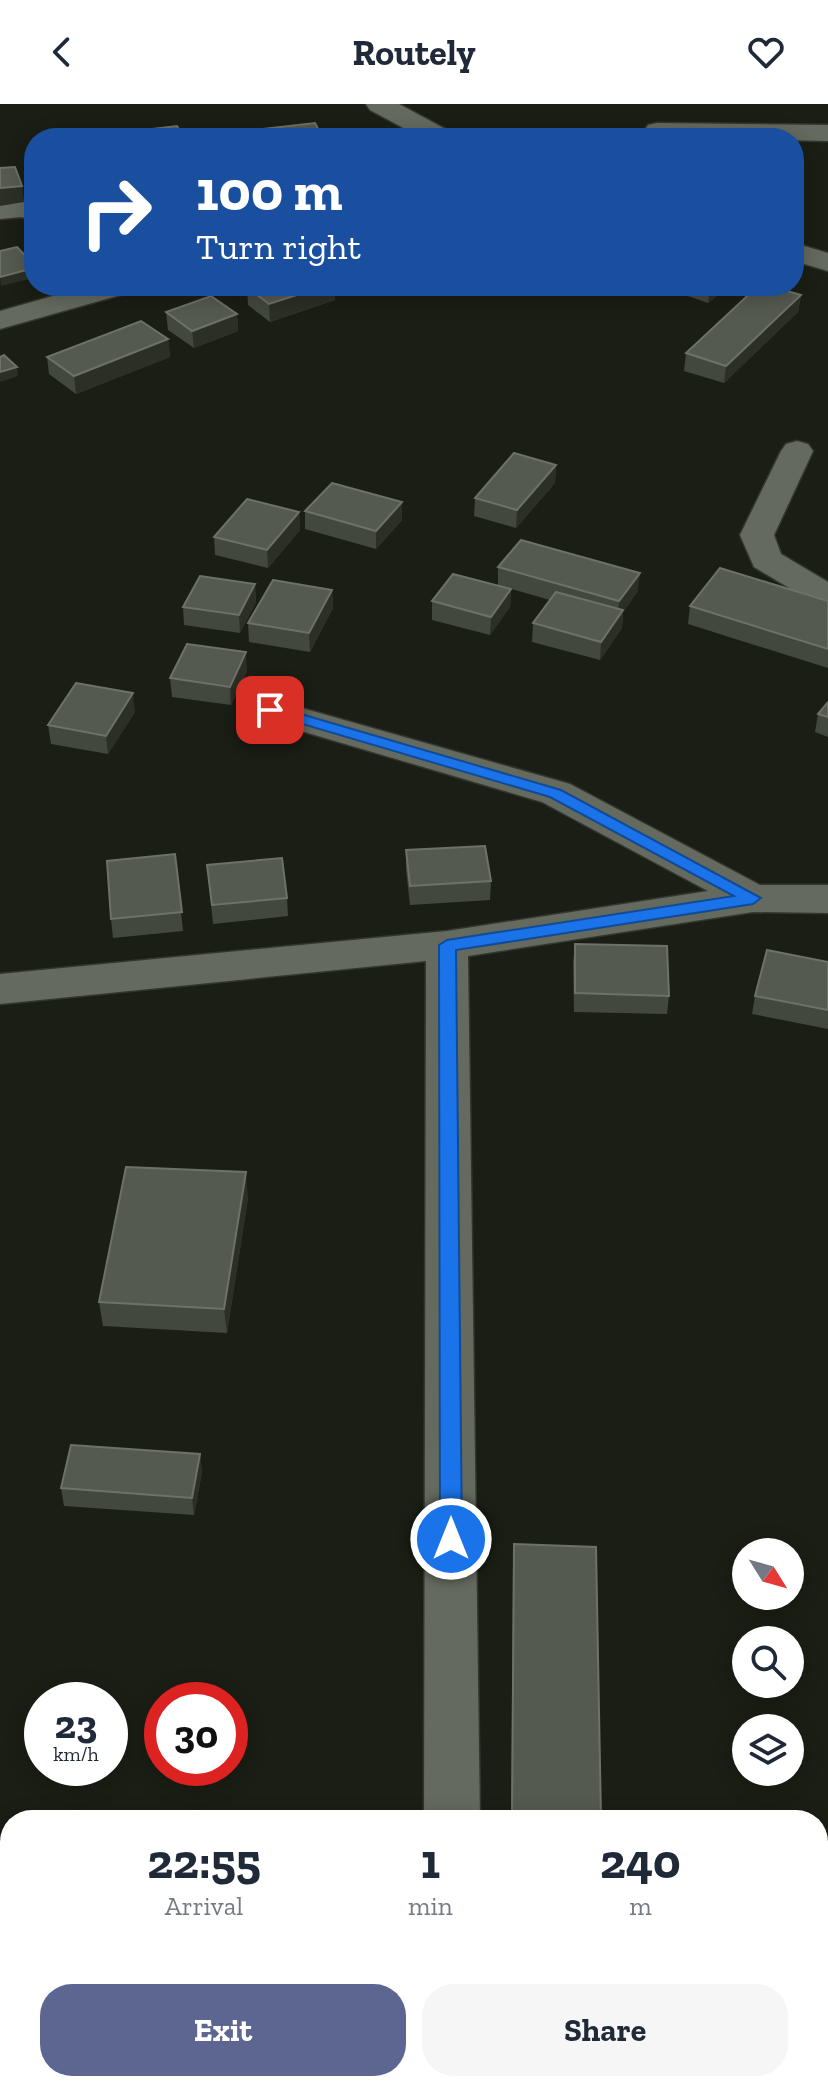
<!DOCTYPE html>
<style>
:root{--surface:#fff;--page:#f6f6f7;--text:#1f2937;--muted:#747a83;--accent:#5c6690}
body{margin:0;font-family:"Zilla Slab",serif;background:var(--page);color:var(--text);height:100vh;display:flex;flex-direction:column;font-size:30px;white-space:nowrap}
*{box-sizing:border-box;margin:0}
p{font-size:26px;color:var(--muted)}
.icon{flex:none;width:44px;height:44px;fill:none;stroke:currentColor;stroke-width:2;stroke-linecap:round;stroke-linejoin:round}
.map{position:relative;flex:1;overflow:hidden}
.sheet{position:absolute;left:0px;top:1706px;width:828px;height:282px;display:flex;flex-direction:column;background:var(--surface);border-radius:32px 32px 0 0;box-shadow:0 4px 20px #0003}
.sheet>*{flex:none}
.top-card{position:absolute;left:24px;top:24px;width:780px;height:168px;border-radius:32px;box-shadow:0 4px 20px #0003;background:#1a4fa0;color:#fff;overflow:hidden}
.needle{width:52px;rotate:127deg}
.controls{position:absolute;left:732px;top:1434px;display:grid;gap:16px}
.controls a{display:grid;place-items:center;width:72px;height:72px;border-radius:50%;background:var(--surface);box-shadow:0 4px 20px #0003;font-size:40px}
.speed{position:absolute;left:24px;top:1578px;display:flex;gap:16px;font-size:40px;font-weight:700;text-align:center}
.speed>*{display:grid;place-content:center;width:104px;height:104px;border-radius:50%;background:var(--surface);box-shadow:0 4px 20px #0003;line-height:1}
.speed small{font-size:20px;font-weight:400}
.speed .limit{border:12px solid #d22;background:#fff;color:#111}
.pin{position:absolute;display:grid;place-items:center;width:68px;height:68px;color:#fff;margin:-34px;border-radius:16px;box-shadow:0 4px 12px #0006}
.me{position:absolute;width:88px;margin:-44px;rotate:0deg;stroke-linejoin:round;filter:drop-shadow(0 0 6px #0008)}
.turn{display:flex;align-items:center;gap:28px;height:168px;padding:0 40px;font-size:36px}
.turn .icon{width:104px;height:104px;stroke-width:2.5}
.turn b{display:block;font-size:56px;line-height:68px}
.eta{display:flex;justify-content:space-evenly;align-items:center;height:136px;text-align:center}
.eta b{font-size:48px;font-weight:700;line-height:56px}
.primary-button{display:flex;gap:16px;margin-top:auto;padding:16px 40px}
.primary-button a{flex:1;height:92px;border-radius:32px;background:var(--accent);color:#fff;font-size:32px;font-weight:700;line-height:92px;text-align:center}
.primary-button a+a{background:var(--page);color:var(--text)}
header{display:flex;justify-content:space-between;align-items:center;height:104px;padding:0 40px;background:var(--surface);font-size:36px;font-weight:700}
.map>svg:first-child{display:block}
.lines{fill:none;stroke-linecap:round;stroke-linejoin:round}
.minor-casing{stroke:#333630;stroke-width:3}
.minor{fill:#646a5d;fill-rule:evenodd}
.wall{fill:#43483d}
.shaded-wall{fill:#2b2f25}
.building{fill:#555a4f;stroke:#6d7167;stroke-width:2}
.route{fill:#1a73e8;stroke:#114b97;stroke-width:2}
</style>
<header><svg class="icon" aria-label="back" viewBox="0 0 24 24"><path d="M15 5l-7 7 7 7"/></svg>Routely<svg class="icon" aria-label="heart" viewBox="0 0 24 24"><path d="M12 20l-8-8c-3-5 5-10 8-4 3-6 11-1 8 4z"/></svg></header>
<div class="map">
<svg width="828" height="1987" viewBox="0 0 828 1987">
<rect width="100%" height="100%" fill="#1a1e14"/>
<g class="lines">
<g class="minor-casing">
<g id="minor">
<polygon points="366,0 399,0 451,28 455,34 422,34 370,6"/>
<polygon points="657,19 828,21 828,37 648,33 644,27 648,21"/>
<polygon points="24,96 34,98 34,116 21,113 0,115 0,99"/>
<polygon points="794,139 828,149 828,167 794,157"/>
<polygon points="88,182 136,182 131,188 0,225 0,207"/>
<polygon points="797,337 808,340 813,347 774,431 781,450 828,478 828,504 816,500 754,463 740,431 781,347 786,340"/>
<polygon points="270,595 570,680 760,781 828,781 828,809 753,808 468,852 480,1716 424,1716 426,857 0,900 0,870 447,827 708,787 542,698 257,614 251,606 257,598"/>
<rect x="423" y="1978" width="62" height="9"/>
</g>
</g>
<use href="#minor" class="minor"/>
</g>
<g class="wall">
<polygon points="659,182 729,182 708,199"/>
<polygon points="247,183 335,196 270,218 248,201"/>
<polygon points="801,191 798,208 724,279 684,267 686,249"/>
<polygon points="166,208 237,210 238,227 194,244 168,226"/>
<polygon points="168,235 170,253 76,290 49,270 47,253"/>
<polygon points="556,361 555,379 516,424 474,412 475,394"/>
<polygon points="305,407 402,416 376,445 305,425"/>
<polygon points="299,408 300,426 268,464 215,451 214,433"/>
<polygon points="498,463 638,487 623,508 622,524 600,556 532,538 533,519 550,496 498,481"/>
<polygon points="255,480 256,498 240,529 184,521 183,503"/>
<polygon points="511,485 510,503 490,531 432,516 432,497"/>
<polygon points="332,486 333,504 310,548 249,538 248,519"/>
<polygon points="828,497 828,564 688,520 690,502"/>
<polygon points="247,567 231,601 172,593 170,574"/>
<polygon points="828,598 828,633 815,628 818,610"/>
<polygon points="135,608 108,650 51,640 48,621"/>
<polygon points="406,746 491,777 490,796 410,801 406,765"/>
<polygon points="175,750 183,827 113,834 111,815"/>
<polygon points="207,761 287,794 288,812 213,820"/>
<polygon points="575,840 669,892 667,910 574,908 573,858"/>
<polygon points="828,858 828,925 752,910 755,892"/>
<polygon points="248,1094 227,1229 103,1222 99,1198"/>
<polygon points="200,1350 202,1368 194,1411 64,1402 61,1384"/>
<polygon points="514,1440 601,1716 511,1716 513,1464"/>
</g>
<g class="shaded-wall">
<polygon points="22,82 24,98 0,102 0,84"/>
<polygon points="34,164 34,174 1,182 0,173"/>
<polygon points="325,182 335,182 335,196 270,218 269,200"/>
<polygon points="710,182 729,182 708,199"/>
<polygon points="801,191 798,208 724,279 726,262"/>
<polygon points="237,210 238,227 194,244 192,227"/>
<polygon points="168,235 170,253 76,290 74,272"/>
<polygon points="17,263 18,272 0,278 0,268"/>
<polygon points="556,361 555,379 516,424 517,406"/>
<polygon points="402,398 402,416 376,445 376,427"/>
<polygon points="299,408 300,426 268,464 267,446"/>
<polygon points="640,469 638,487 623,508 622,524 600,556 601,538 618,514 619,497"/>
<polygon points="255,480 256,498 240,529 239,511"/>
<polygon points="511,485 510,503 490,531 491,513"/>
<polygon points="332,486 333,504 310,548 309,529"/>
<polygon points="246,548 247,567 231,601 230,583"/>
<polygon points="133,589 135,608 108,650 106,632"/>
<polygon points="246,1068 248,1094 227,1229 224,1205"/>
<polygon points="200,1350 202,1368 194,1411 192,1394"/>
</g>
<g class="building">
<polygon points="315,19 323,34 266,34 262,25"/>
<polygon points="177,22 184,34 137,34 134,27"/>
<polygon points="15,63 22,82 0,84 0,64"/>
<polygon points="17,143 34,161 34,164 0,173 0,147"/>
<polygon points="252,182 325,182 269,200 247,183"/>
<polygon points="758,182 770,182 801,191 726,262 686,249"/>
<polygon points="211,192 237,210 192,227 166,208"/>
<polygon points="141,217 168,235 74,272 47,253"/>
<polygon points="4,251 17,263 0,268 0,253"/>
<polygon points="514,349 556,361 517,406 475,394"/>
<polygon points="332,379 402,398 376,427 305,407"/>
<polygon points="247,395 299,408 267,446 214,433"/>
<polygon points="521,436 640,469 619,497 498,463"/>
<polygon points="720,464 828,497 828,545 690,502"/>
<polygon points="453,470 511,485 491,513 432,497"/>
<polygon points="200,472 255,480 239,511 183,503"/>
<polygon points="273,476 332,486 309,529 248,519"/>
<polygon points="556,488 623,506 601,538 533,519"/>
<polygon points="187,540 246,548 230,583 170,574"/>
<polygon points="76,579 133,589 106,632 48,621"/>
<polygon points="828,598 828,613 818,610"/>
<polygon points="485,742 491,777 410,782 406,746"/>
<polygon points="175,750 182,808 111,815 107,757"/>
<polygon points="282,754 287,794 212,801 207,761"/>
<polygon points="575,840 667,842 669,892 575,889"/>
<polygon points="767,846 828,858 828,906 755,892"/>
<polygon points="126,1063 246,1068 224,1205 99,1198"/>
<polygon points="71,1341 200,1350 192,1394 61,1384"/>
<polygon points="514,1440 596,1443 601,1716 512,1716"/>
<polygon points="126,1978 403,1978 402,1987 125,1987"/>
<polygon points="510,1978 605,1978 606,1987 510,1987"/>
</g>
<polygon class="route" points="270,601 561,686 761,794 753,800 456,846 462,1435 458,1441 451,1444 443,1441 440,1435 439,841 447,836 734,792 550,693 265,609 263,606"/>
</svg>
<div class="controls">
<a><svg class="needle" viewBox="-14 -14 28 28"><path d="M0-13l5 13h-10z" fill="#e53935"/><path d="M0 13l5-13h-10z" fill="#747a83"/></svg></a>
<a><svg class="icon" aria-label="search" viewBox="0 0 24 24"><circle cx="10" cy="10" r="6"/><path d="M15 15l6 6"/></svg></a>
<a><svg class="icon" aria-label="layers" viewBox="0 0 24 24"><path d="M12 4l9 5-9 5-9-5zM3 14l9 5 9-5"/></svg></a>
</div>
<div class="speed"><div>23<small>km/h</small></div><div class="limit">30</div></div>
<div class="pin" style="left:270px;top:606px;background:#d93025"><svg class="icon" aria-label="arrive" viewBox="0 0 24 24"><path d="M6 21V4h12l-3 4 3 4H6"/></svg></div>
<svg class="me" style="left:451px;top:1435px" viewBox="-20 -20 40 40"><circle r="17" fill="#1a73e8" stroke="#fff" stroke-width="3"/><path d="M0-11L8 9 0 5-8 9z" fill="#fff"/></svg>
<div class="top-card">
<div class="turn"><svg class="icon" aria-label="right" viewBox="0 0 24 24"><path d="M7 20v-9h11M14 6l5 5-5 5"/></svg><div><b>100 m</b>Turn right</div></div>
</div>
<section class="sheet">
<div class="eta">
<div><b>22:55</b><p>Arrival</p></div>
<div><b>1</b><p>min</p></div>
<div><b>240</b><p>m</p></div>
</div>
<div class="primary-button"><a>Exit</a><a>Share</a></div>
</section>
</div>
